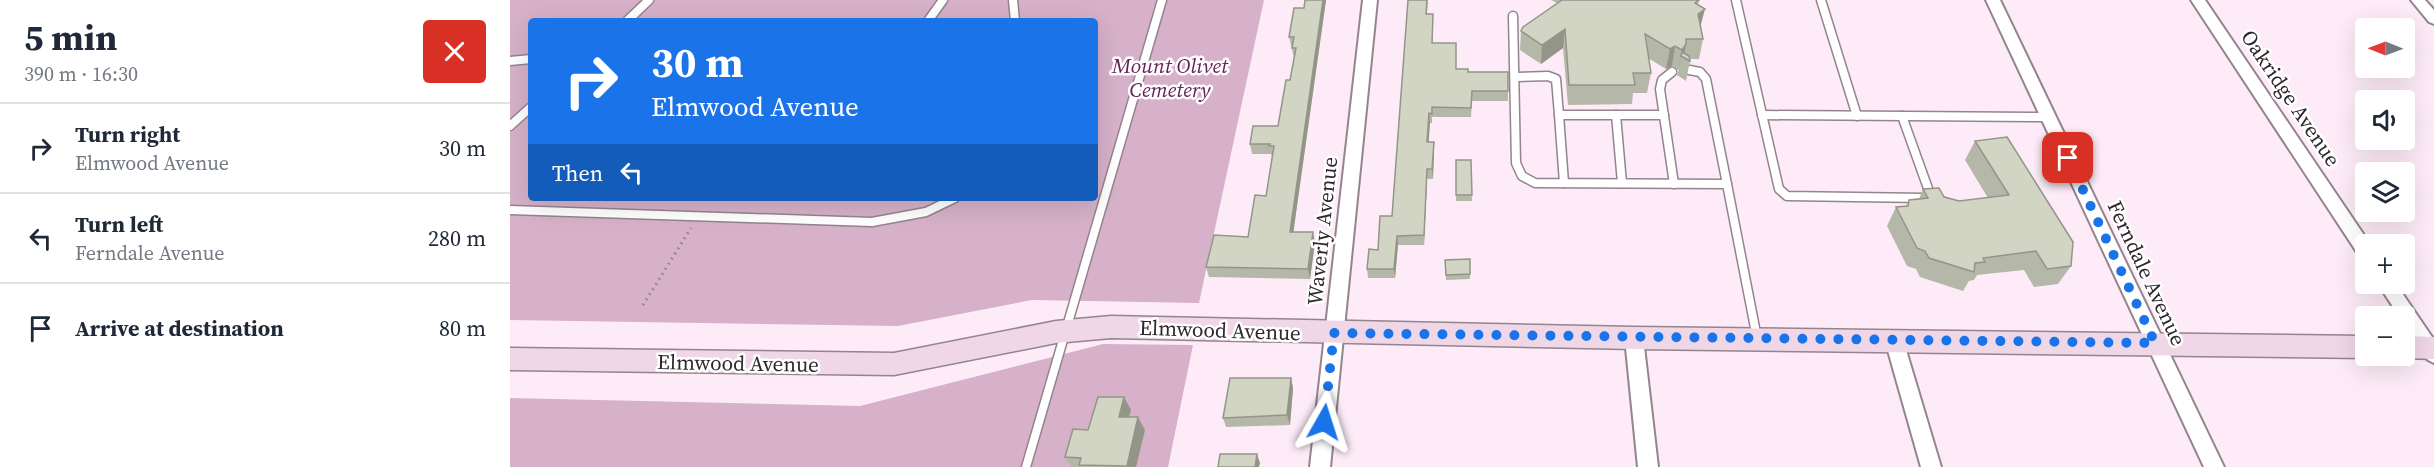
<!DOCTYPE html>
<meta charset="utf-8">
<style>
:root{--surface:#fff;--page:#f6f6f7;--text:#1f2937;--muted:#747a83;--line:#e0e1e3}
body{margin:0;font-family:"Source Serif 4",serif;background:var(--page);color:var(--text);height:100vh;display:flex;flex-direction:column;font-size:22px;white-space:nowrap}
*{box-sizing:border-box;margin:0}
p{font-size:20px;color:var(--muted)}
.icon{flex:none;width:33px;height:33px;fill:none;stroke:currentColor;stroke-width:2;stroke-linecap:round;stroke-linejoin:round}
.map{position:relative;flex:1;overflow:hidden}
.panel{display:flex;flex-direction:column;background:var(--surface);width:510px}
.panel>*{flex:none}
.banner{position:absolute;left:18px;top:18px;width:570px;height:183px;border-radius:6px;box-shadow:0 6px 24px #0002;background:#1a73e8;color:#fff;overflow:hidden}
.needle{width:39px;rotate:271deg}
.controls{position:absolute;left:1845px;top:18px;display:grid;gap:12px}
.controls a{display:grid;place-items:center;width:60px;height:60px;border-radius:6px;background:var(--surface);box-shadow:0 6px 24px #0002;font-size:30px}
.pin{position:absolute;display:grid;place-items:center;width:51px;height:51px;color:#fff;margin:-26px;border-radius:12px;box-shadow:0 3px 9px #0006}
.me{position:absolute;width:66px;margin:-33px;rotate:6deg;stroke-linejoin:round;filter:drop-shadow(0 0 4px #0008)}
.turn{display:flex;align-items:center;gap:21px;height:126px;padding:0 24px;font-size:27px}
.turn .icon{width:78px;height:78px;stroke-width:2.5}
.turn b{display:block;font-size:42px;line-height:51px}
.then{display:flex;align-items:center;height:57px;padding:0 24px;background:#0003;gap:12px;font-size:22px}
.round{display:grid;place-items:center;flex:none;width:63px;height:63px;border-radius:6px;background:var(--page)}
.headline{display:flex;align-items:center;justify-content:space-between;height:102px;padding:0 24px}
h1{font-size:36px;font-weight:700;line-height:45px}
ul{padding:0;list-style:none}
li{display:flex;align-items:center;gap:18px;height:90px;padding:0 24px;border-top:2px solid var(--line)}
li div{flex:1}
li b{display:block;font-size:22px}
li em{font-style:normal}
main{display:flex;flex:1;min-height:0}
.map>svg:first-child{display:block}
.green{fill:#d6b1c9;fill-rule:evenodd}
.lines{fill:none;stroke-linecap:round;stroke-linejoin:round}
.lane-casing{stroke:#94848e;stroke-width:11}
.street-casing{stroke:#94848e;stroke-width:4}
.secondary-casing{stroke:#94848e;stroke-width:3}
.path{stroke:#8e838a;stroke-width:3;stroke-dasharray:1.5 4.5;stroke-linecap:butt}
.lane{stroke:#fff;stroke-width:8}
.street{fill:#fff;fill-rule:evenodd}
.secondary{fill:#f0d7e8;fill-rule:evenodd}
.wall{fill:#b5b7a9}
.shaded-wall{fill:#949589}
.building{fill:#d3d5c4;stroke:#949589;stroke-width:1.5}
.route{stroke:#1a73e8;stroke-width:10;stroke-dasharray:0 18}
.labels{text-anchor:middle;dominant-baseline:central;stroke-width:5;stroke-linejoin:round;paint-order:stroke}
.park-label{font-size:21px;font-style:italic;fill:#652354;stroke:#fff}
.street-label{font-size:21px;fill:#2e282c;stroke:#fff}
</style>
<main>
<section class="panel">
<div class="headline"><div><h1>5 min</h1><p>390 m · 16:30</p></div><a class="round" style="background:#d93025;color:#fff"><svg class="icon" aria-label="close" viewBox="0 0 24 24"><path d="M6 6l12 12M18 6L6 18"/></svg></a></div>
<ul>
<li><svg class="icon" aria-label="right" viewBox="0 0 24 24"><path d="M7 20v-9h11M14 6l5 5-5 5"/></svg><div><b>Turn right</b><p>Elmwood Avenue</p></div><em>30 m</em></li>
<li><svg class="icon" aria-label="left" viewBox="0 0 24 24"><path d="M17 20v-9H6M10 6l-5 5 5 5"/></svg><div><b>Turn left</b><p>Ferndale Avenue</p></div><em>280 m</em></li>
<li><svg class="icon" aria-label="arrive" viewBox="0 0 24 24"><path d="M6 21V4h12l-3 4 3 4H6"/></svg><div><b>Arrive at destination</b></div><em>80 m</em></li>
</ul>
</section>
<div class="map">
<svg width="1924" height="467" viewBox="0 0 1924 467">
<rect width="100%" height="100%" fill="#fdecf7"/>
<g class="green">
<path d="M 0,0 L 754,0 L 689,303 L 522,300 L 388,326 L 0,320 ZM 21,21 L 585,21 L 585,198 L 21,198 Z"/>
<polygon points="593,344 683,345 658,467 0,467 0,398 350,406"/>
</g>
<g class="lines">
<g class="lane-casing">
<g id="lane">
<polyline points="503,0 505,21"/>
<polyline points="1226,0 1269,189 1277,196 1414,198 1420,194 1392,116"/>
<polyline points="1311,0 1347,116"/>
<polyline points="1003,16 1006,163 1012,176 1025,183 1217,184 1247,338"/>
<polyline points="117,21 139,0"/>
<polyline points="418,21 433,0"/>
<polyline points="0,61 21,59"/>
<polyline points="1174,69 1190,72 1196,79 1217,184"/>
<polyline points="1162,72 1152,80 1150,89 1164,184"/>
<polyline points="1005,77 1038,76 1046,79 1049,115"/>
<polyline points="1106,115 1112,183"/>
<polyline points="1252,115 1539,117"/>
<polyline points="0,126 21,107"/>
<polyline points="1054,183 1049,115 1154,115"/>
<polyline points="0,210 362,222 416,212 445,198"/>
<polyline points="516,467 652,0"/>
</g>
</g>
<g class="street-casing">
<g id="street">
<polygon points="853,0 867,0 820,467 800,467"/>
<polygon points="1476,0 1490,0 1714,467 1694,467"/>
<polygon points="1681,0 1695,0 1860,244 1856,244 1856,258 1850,257"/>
<polygon points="1901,0 1915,0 1924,10 1924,24 1919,22"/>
<polygon points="1868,284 1886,284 1924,340 1924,363 1918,360 1894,325 1894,316 1889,316"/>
<polygon points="1124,331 1130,333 1133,338 1148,467 1128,467 1115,338 1118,333"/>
<polygon points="1384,333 1390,335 1393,340 1431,467 1411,467 1375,340 1378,335"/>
</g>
</g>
<g class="secondary-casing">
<g id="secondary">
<polygon points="601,316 1124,327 1856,336 1856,356 1863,356 1856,358 1124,349 601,338 546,343 384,375 0,370 0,348 384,353 546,321"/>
<polygon points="1894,336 1924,337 1924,359 1894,358 1887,356 1894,356"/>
</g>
</g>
<polyline class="path" points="133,305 181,228"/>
<use href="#lane" class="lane"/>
<use href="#street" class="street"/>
<use href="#secondary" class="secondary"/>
</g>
<g class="wall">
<polygon points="795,0 816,0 783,232 805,242 800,279 699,277 696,267 738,237 756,196 762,157 761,154 742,154 740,144 768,126 780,80 784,58 779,37 794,8"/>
<polygon points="898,0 918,0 917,14 923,14 923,43 946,69 958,72 998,91 998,101 962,101 961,117 922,117 922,123 920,123 918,142 924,142 923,179 917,179 914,245 888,245 885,278 858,278 857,269 868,250 882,216"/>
<polygon points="1041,0 1189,0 1188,5 1191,27 1193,39 1189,59 1179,59 1180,61 1176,81 1167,75 1169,69 1168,70 1162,66 1156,69 1138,58 1141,73 1137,93 1123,93 1122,104 1058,105 1053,48 1031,64 1010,50 1011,31 1047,3"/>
<polygon points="1465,141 1561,266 1548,284 1524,287 1514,270 1467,275 1464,280 1459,281 1453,291 1410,277 1406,269 1397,266 1377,226 1386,207 1396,206 1399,200 1409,199 1413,189 1449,201 1478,198 1455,160"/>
<polygon points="946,160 961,160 962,201 946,201"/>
<polygon points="960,259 960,279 936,280 935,260"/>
<polygon points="781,378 783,388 780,425 716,427 713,418"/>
<polygon points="614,397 621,410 619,417 635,430 626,467 561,467 555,457 578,430"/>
</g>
<g class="shaded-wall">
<polygon points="813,0 816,0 782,242 780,232"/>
<polygon points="1195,9 1190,28 1188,14"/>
<polygon points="1055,29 1053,48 1031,64 1032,45"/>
<polygon points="1176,44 1174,58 1171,56 1168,70 1172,50"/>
<polygon points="1165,46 1162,66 1156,69 1160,49"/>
<polygon points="919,113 920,123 918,152 917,142"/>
<polygon points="924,142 924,152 923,179 922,169"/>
<polygon points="917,169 917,179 914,245 914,235"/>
<polygon points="803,232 805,242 800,279 798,269"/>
<polygon points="887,236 888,245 885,278 884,269"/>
<polygon points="781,378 783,388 780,425 777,415"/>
<polygon points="614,397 621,410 615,430 609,417"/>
<polygon points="628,417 635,430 626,467 617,467"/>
<polygon points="747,454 750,463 749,467 745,467"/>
</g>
<g class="building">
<polygon points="795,0 813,0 780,232 803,232 798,269 696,267 704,235 738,237 745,195 756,196 764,146 759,146 760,144 740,144 743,126 768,126 776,80 780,80 786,48 782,48 784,37 779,37 784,8 794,8"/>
<polygon points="898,0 917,0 916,14 923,14 922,43 946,43 946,69 958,69 958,72 998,72 998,91 962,91 961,108 922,107 922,114 919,113 917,142 924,142 922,169 917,169 914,235 887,236 884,269 857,269 859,249 868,250 870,216 882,216"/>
<polygon points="1052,0 1189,0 1185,3 1195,9 1188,14 1193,39 1176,39 1176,44 1172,50 1165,46 1160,49 1135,34 1141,73 1123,73 1125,85 1059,85 1055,29 1032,45 1011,31 1013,27"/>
<polygon points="1172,52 1179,56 1180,61 1171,56"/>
<polygon points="1497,137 1563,242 1561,266 1537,269 1526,251 1473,258 1475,262 1465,263 1464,272 1419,258 1415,251 1407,248 1386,207 1398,206 1399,200 1418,198 1413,189 1429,188 1434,197 1449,201 1499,195 1465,141"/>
<polygon points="946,160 961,160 962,195 946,195"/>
<polygon points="960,259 960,274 936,275 935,260"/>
<polygon points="720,378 781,378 777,415 713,418"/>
<polygon points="588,397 614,397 609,417 628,417 617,466 569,465 571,458 555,457 563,429 578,430"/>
<polygon points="710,454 747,454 745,467 708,467"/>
</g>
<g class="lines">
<polyline class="route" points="814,422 824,333 1645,343 1558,158"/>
</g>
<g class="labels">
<g class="park-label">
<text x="660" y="65">Mount Olivet<tspan x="660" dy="24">Cemetery</tspan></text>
</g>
<g class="street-label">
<text transform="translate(1781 98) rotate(56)">Oakridge Avenue</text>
<text transform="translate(812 231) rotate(-84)">Waverly Avenue</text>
<text transform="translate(1637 273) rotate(65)">Ferndale Avenue</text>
<text transform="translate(710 330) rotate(2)">Elmwood Avenue</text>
<text transform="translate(228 363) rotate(1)">Elmwood Avenue</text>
</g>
</g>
</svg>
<div class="controls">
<a><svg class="needle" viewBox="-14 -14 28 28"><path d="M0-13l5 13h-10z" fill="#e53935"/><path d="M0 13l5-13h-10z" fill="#747a83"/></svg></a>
<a><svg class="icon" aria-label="sound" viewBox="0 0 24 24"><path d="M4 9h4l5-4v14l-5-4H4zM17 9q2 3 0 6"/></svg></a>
<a><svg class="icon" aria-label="layers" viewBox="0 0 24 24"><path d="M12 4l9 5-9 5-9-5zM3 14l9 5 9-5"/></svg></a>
<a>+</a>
<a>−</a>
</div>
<div class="pin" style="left:1558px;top:158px;background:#d93025"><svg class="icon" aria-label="arrive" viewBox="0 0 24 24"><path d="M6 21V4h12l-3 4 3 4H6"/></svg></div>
<svg class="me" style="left:814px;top:422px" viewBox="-20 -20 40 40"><path d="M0-17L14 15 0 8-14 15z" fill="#1a73e8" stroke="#fff" stroke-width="4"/></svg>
<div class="banner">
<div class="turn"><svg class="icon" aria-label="right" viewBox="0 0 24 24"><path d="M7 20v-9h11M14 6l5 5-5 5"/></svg><div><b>30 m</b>Elmwood Avenue</div></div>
<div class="then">Then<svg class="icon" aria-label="left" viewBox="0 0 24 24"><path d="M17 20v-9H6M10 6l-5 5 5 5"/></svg></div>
</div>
</div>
</main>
